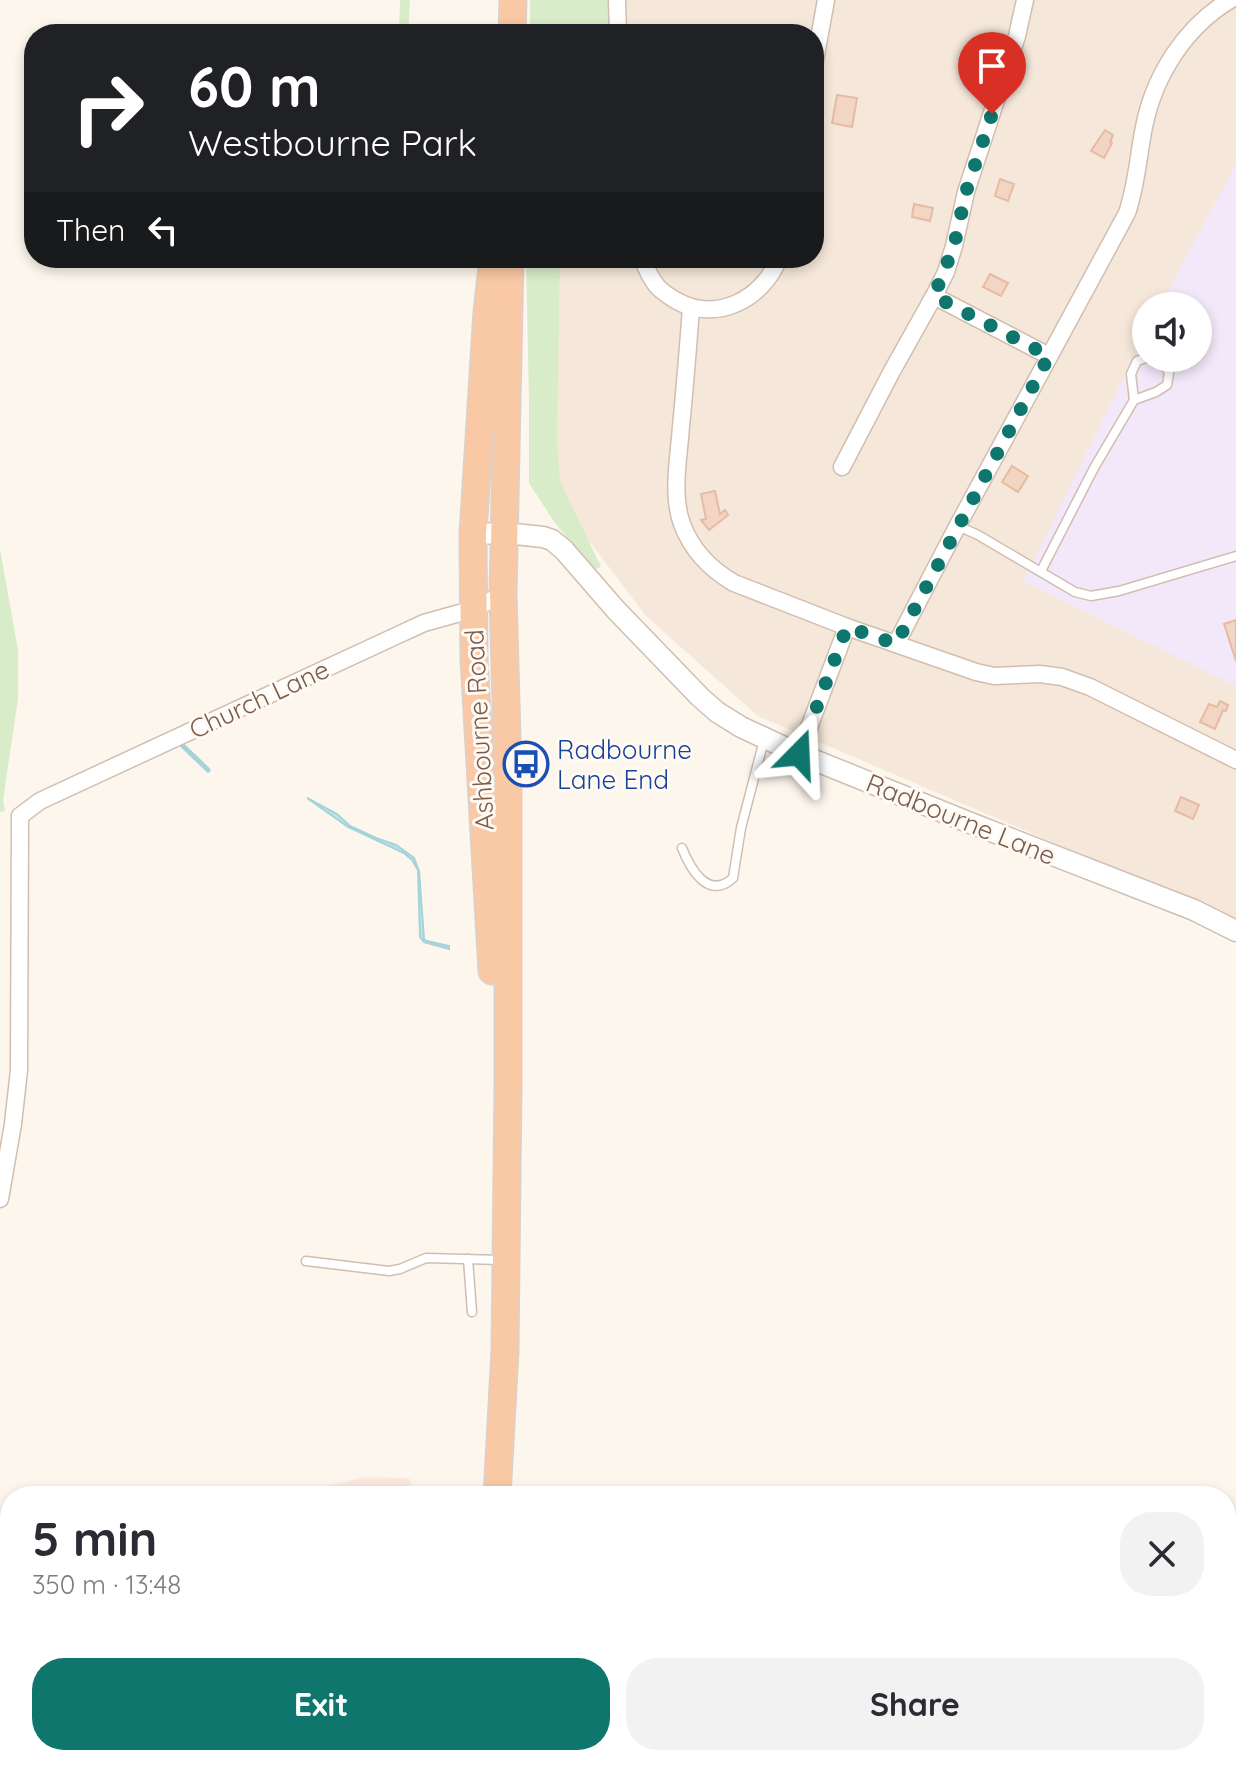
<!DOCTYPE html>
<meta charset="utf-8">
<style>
:root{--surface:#fff;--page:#f2f2f3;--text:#2b2b33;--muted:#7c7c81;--accent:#0f766e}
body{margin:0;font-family:Quicksand,sans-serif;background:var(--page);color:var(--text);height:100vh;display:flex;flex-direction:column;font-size:30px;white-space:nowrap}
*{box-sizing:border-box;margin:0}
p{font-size:26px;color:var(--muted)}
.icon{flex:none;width:44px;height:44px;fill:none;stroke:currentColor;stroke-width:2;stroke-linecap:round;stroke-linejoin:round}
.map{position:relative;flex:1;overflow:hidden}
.sheet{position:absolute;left:0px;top:1486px;width:1236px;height:280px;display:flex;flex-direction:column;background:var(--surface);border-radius:32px 32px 0 0;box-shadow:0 4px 12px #0003}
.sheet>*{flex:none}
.guide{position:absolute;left:24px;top:24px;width:800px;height:244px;border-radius:32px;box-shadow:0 4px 12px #0003;background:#202124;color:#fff;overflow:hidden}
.controls{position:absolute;left:1132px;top:292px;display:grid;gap:16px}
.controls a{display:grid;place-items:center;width:80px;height:80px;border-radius:50%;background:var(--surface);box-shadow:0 4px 12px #0003;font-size:40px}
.pin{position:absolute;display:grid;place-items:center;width:68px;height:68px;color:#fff;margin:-82px -34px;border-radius:50% 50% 50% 0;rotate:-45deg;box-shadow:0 0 8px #0007}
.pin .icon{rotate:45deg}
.me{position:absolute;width:88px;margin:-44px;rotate:21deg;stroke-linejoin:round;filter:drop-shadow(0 0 6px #0008)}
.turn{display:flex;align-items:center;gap:28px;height:168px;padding:0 32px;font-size:36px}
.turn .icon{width:104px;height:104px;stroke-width:2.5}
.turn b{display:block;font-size:56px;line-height:68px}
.then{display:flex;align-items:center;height:76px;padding:0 32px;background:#0003;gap:16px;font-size:30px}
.round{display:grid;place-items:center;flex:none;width:84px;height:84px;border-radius:32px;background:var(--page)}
.head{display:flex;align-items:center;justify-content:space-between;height:136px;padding:0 32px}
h1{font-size:48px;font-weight:700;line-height:60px}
.primary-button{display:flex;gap:16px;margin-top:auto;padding:16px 32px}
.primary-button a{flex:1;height:92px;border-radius:32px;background:var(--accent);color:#fff;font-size:32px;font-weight:700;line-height:92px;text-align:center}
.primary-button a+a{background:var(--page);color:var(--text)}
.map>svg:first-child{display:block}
.residential{fill:#f5e8da;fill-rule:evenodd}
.commercial{fill:#fde8e0}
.education{fill:#f3e8fa}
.green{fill:#d8ecc9}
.water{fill:#bfe3e8;stroke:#a5d3da;stroke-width:2}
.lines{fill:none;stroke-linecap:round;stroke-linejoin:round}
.stream{stroke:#a5d3da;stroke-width:5}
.building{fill:#f3d5c3;stroke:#e6bba3;stroke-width:2}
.service-casing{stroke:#d1beb0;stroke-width:11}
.minor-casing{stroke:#d1beb0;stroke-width:19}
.tertiary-casing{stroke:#d1beb0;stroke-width:23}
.trunk-casing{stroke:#dad1cd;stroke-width:29}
.service{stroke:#fff;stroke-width:8}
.minor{stroke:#fff;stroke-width:16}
.tertiary{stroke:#fff;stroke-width:20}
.trunk{stroke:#f9c8a4;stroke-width:26}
.route{stroke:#0f766e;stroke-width:14;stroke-dasharray:0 25.2}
.labels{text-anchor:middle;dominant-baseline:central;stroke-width:6;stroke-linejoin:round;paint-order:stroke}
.street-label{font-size:26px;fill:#7a5c4d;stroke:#fffaf3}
.transit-label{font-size:26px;fill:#164399;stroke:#fffaf3;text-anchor:start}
</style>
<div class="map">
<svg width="1236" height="1766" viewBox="0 0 1236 1766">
<rect width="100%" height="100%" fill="#fdf6ec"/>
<g class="residential">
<path d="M 557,0 L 1236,0 L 1236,921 L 758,716 L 646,616 L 548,487 L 552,258 L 814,258 L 814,34 L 556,34 ZM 1146,306 L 1198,306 L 1198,358 L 1146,358 Z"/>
<polygon points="0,1607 10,1641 10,1666 0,1667"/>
</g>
<g class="commercial">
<polygon points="365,1477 409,1478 414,1496 285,1496"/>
<polygon points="245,1756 441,1756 440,1766 244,1766"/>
</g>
<polygon class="education" points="1236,164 1236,686 1023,581 1146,333 1146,358 1198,358 1198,306 1160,306"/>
<g class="green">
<polygon points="400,0 410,0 408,34 399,34"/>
<polygon points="530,0 608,0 610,34 530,34"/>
<polygon points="526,258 560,258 557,441 560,481 601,567 593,570 553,520 529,483 529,399"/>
<polygon points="0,549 18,650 18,699 3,800 5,811 0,812"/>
</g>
<g class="water">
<polygon points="307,798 337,814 350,826 376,838 396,845 414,858 419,871 424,939 427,941 449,946 449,949 424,942 420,937 418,870 412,860 404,853 348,827"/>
<polygon points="1014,1756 1111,1756 1114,1765 1013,1766"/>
</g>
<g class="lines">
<polyline class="stream" points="181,744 208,770"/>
</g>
<g class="building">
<polygon points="837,95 857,98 852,127 832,123"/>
<polygon points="1105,130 1113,135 1110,142 1112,143 1104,158 1091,151"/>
<polygon points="1000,179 1014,184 1008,201 995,196"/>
<polygon points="914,204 933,208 930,221 912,217"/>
<polygon points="990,274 1008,283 1001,296 983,287"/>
<polygon points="1012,466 1028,476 1018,492 1002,482"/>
<polygon points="715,491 720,514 725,510 728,515 709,530 701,520 706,519 701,494"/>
<polygon points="1236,620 1236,661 1224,624"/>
<polygon points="1220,701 1228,705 1226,711 1223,710 1215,729 1200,722 1209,704 1217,707"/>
<polygon points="1181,797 1199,805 1193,819 1175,811"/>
</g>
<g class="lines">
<g class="service-casing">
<g id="service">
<polyline points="1134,400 1131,374 1137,361 1146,358"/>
<polyline points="958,526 978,535 1075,592 1091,596 1119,591 1236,556"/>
<polyline points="1041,571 1094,468 1134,400 1156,392 1167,385 1169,373 1163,362 1153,358"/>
<path d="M 682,848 C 690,868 708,901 733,878 L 741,828 L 764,740"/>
<polyline points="468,1259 472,1312"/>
<polyline points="306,1261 389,1271 400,1269 426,1258 501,1260"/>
</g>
</g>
<g class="minor-casing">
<g id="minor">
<polyline points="617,0 618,34"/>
<polyline points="814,66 826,0"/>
<path d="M 642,258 C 646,268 650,278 657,286 C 662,292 670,297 677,301 C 717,323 763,299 779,258"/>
<polyline points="934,296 1049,356"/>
<path d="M 691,308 C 688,347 685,387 681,426 C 679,457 671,494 682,524 C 692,551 710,569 734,583 L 847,627 L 976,672 L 994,676 L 1040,674 L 1062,677 L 1090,687 L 1236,760"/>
<polyline points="842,467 892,371 934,296 946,272 954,246 966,192 1017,36 1025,0"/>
<path d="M 896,644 L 958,525 L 1127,213 C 1137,184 1138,156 1144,127 C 1154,76 1185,27 1230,0"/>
<polyline points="799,754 847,627"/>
<polyline points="0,1199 13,1124 19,1070 20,816 40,801 398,635 424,623 474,609 503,594"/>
<polyline points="0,1561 10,1607"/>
<polyline points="64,1756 68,1766"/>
</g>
</g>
<g class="tertiary-casing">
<polyline id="tertiary" points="473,534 505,533 543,537 552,540 564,550 616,610 700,697 717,712 741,727 799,754 973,824 1194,910 1236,931"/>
</g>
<g class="trunk-casing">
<g id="trunk">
<polyline points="512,34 513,0"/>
<polyline points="492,971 474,659 473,534 487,312 493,258"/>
<polyline points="497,1496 505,1351 508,1084 508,775 503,594 510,258"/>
<polyline points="451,1766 453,1756"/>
</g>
</g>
<use href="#service" class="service"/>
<use href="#minor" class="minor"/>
<use href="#tertiary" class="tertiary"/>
<use href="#trunk" class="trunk"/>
</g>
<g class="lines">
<polyline class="route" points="799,754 847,627 896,644 1049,356 934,296 954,246 966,192 992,114"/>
</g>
<defs>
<g id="bus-ring" transform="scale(2.3)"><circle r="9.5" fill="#fffaf3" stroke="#1a4fb4" stroke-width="1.5"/><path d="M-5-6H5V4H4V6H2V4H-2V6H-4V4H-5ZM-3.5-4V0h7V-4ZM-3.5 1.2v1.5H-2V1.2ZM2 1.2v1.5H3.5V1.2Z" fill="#1a4fb4"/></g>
</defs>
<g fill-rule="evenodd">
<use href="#bus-ring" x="526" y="764"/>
</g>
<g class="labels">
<g class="street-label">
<text transform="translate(259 699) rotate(-25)">Church Lane</text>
<text transform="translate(479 730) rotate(-93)">Ashbourne Road</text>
<text transform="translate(961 819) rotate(22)">Radbourne Lane</text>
</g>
<g class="transit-label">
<text x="557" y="749">Radbourne<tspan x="557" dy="30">Lane End</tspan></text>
</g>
</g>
</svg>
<div class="controls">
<a><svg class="icon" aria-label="sound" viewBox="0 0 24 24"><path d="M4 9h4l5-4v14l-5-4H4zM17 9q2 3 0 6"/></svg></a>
</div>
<div class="pin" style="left:992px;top:114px;background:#d93025"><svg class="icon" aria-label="arrive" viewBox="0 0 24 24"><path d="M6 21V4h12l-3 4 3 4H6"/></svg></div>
<svg class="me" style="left:799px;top:754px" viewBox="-20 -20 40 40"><path d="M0-17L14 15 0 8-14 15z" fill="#0f766e" stroke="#fff" stroke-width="4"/></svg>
<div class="guide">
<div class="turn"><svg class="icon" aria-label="right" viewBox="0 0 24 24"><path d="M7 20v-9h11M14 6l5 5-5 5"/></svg><div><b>60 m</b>Westbourne Park</div></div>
<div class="then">Then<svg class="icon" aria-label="left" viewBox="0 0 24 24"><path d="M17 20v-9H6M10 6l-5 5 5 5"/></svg></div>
</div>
<section class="sheet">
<div class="head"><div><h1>5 min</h1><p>350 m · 13:48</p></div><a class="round"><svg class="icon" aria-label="close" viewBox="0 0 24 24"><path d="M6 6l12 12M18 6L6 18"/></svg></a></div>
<div class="primary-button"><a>Exit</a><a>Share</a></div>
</section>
</div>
